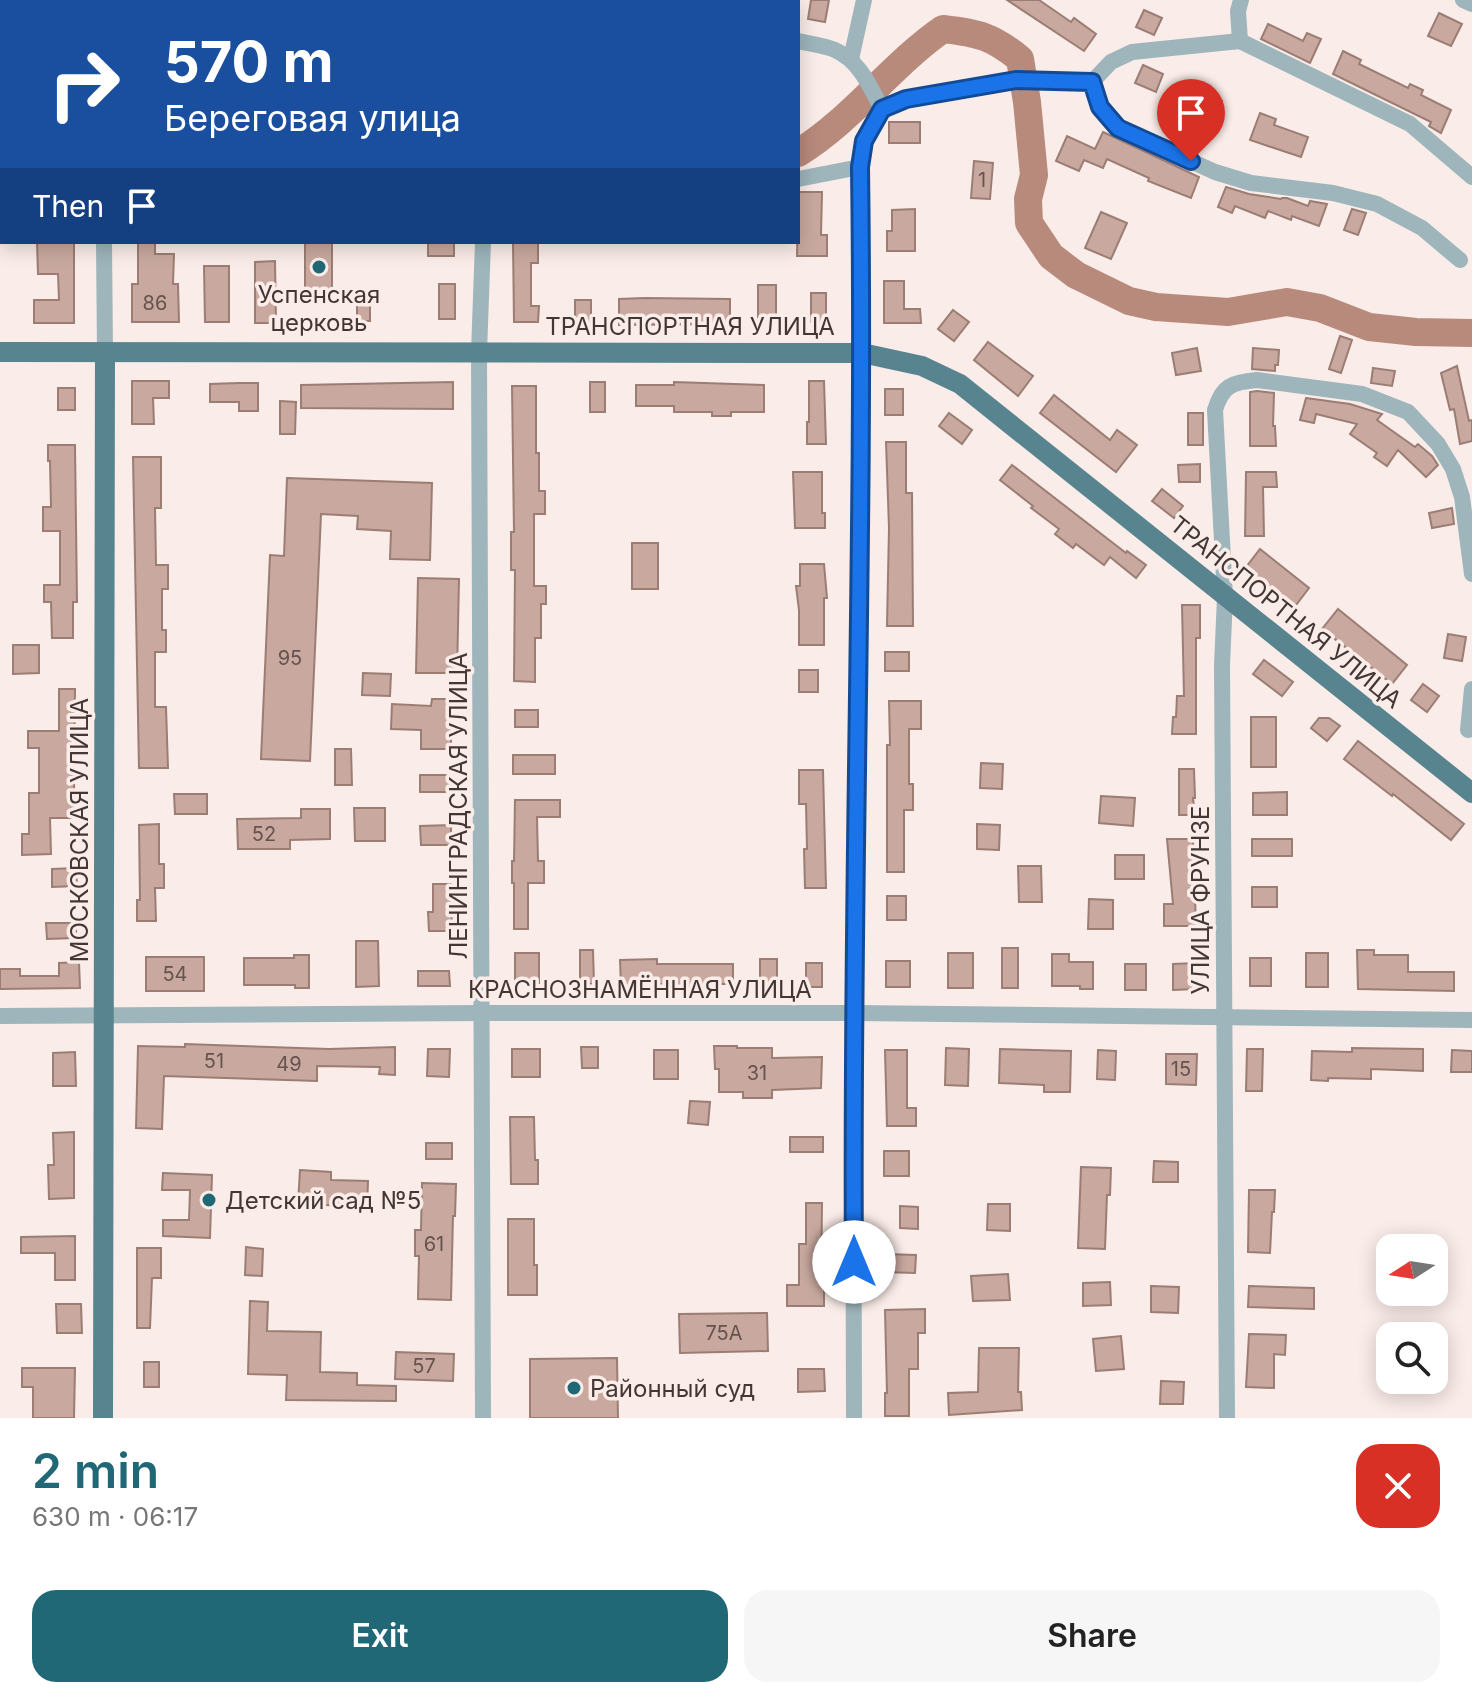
<!DOCTYPE html>
<meta charset="utf-8">
<style>
:root{--surface:#fff;--page:#f6f6f6;--text:#222;--muted:#767676;--accent:#216876}
body{margin:0;font-family:Inter,sans-serif;background:var(--page);color:var(--text);height:100vh;display:flex;flex-direction:column;font-size:30px;white-space:nowrap}
*{box-sizing:border-box;margin:0}
p{font-size:26px;color:var(--muted)}
.icon{flex:none;width:44px;height:44px;fill:none;stroke:currentColor;stroke-width:2;stroke-linecap:round;stroke-linejoin:round}
.map{position:relative;height:1418px;overflow:hidden}
.sheet{display:flex;flex-direction:column;background:var(--surface);flex:1}
.sheet>*{flex:none}
.top-card{position:absolute;left:0px;top:0px;width:800px;height:244px;box-shadow:0 4px 20px #0003;background:#1a4fa0;color:#fff;overflow:hidden}
.needle{width:52px;rotate:258deg}
.fabs{position:absolute;left:1376px;top:1234px;display:grid;gap:16px}
.fabs a{display:grid;place-items:center;width:72px;height:72px;border-radius:16px;background:var(--surface);box-shadow:0 4px 20px #0003;font-size:40px}
.pin{position:absolute;display:grid;place-items:center;width:68px;height:68px;color:#fff;margin:-82px -34px;border-radius:50% 50% 50% 0;rotate:-45deg;box-shadow:0 0 8px #0007}
.pin .icon{rotate:45deg}
.me{position:absolute;width:88px;margin:-44px;rotate:0deg;stroke-linejoin:round;filter:drop-shadow(0 0 6px #0008)}
.turn{display:flex;align-items:center;gap:28px;height:168px;padding:0 32px;font-size:36px}
.turn .icon{width:104px;height:104px;stroke-width:2.5}
.turn b{display:block;font-size:56px;line-height:68px}
.then{display:flex;align-items:center;height:76px;padding:0 32px;background:#0003;gap:16px;font-size:30px}
.round{display:grid;place-items:center;flex:none;width:84px;height:84px;border-radius:24px;background:var(--page)}
.summary{display:flex;align-items:center;justify-content:space-between;height:136px;padding:0 32px}
h1{font-size:48px;font-weight:600;line-height:60px;color:var(--accent)}
.primary-button{display:flex;gap:16px;margin-top:auto;padding:16px 32px}
.primary-button a{flex:1;height:92px;border-radius:24px;background:var(--accent);color:#fff;font-size:32px;font-weight:600;line-height:92px;text-align:center}
.primary-button a+a{background:var(--page);color:var(--text)}
.map>svg:first-child{display:block}
.lines{fill:none;stroke-linecap:round;stroke-linejoin:round}
.river{stroke:#b88a7c;stroke-width:28}
.building{fill:#c9a99f;stroke:#9b7d73;stroke-width:2}
.minor{stroke:#9db5bb;stroke-width:16}
.major{stroke:#57848e;stroke-width:20}
.route-casing{stroke:#114b97;stroke-width:20}
.route{stroke:#1a73e8;stroke-width:14}
.poi-dot{fill:#216876;stroke:#faece8;stroke-width:3}
.labels{text-anchor:middle;dominant-baseline:central;stroke-width:7;stroke-linejoin:round;paint-order:stroke}
.number-label{font-size:20px;fill:#65534d}
.poi-label{font-size:24px;fill:#443632;stroke:#faece8;text-anchor:start}
.street-label{font-size:24px;fill:#443632;stroke:#faece8}
</style>
<div class="map">
<svg width="1472" height="1418" viewBox="0 0 1472 1418">
<rect width="100%" height="100%" fill="#faece8"/>
<g class="lines">
<g class="river">
<polyline points="622,0 622,2"/>
<path d="M 798,153 C 853,119 891,65 943,29 C 978,33 992,36 1020,59 L 1027,102 L 1034,175 L 1028,199 L 1029,223 L 1051,256 L 1076,275 L 1129,301 L 1156,307 L 1228,312 L 1287,302 L 1320,308 L 1369,327 L 1416,332 L 1472,333"/>
</g>
</g>
<g class="building">
<polygon points="811,0 829,0 825,22 808,19"/>
<polygon points="1007,0 1039,0 1071,22 1074,18 1096,34 1084,51"/>
<polygon points="1144,10 1162,18 1154,35 1136,27"/>
<polygon points="1439,13 1462,24 1451,46 1428,36"/>
<polygon points="1268,24 1303,41 1307,33 1321,39 1310,63 1261,39"/>
<polygon points="1343,51 1361,60 1359,64 1408,88 1410,84 1423,90 1421,95 1451,110 1441,133 1429,126 1431,122 1333,74"/>
<polygon points="1143,65 1163,74 1156,92 1135,83"/>
<polygon points="1208,96 1222,101 1214,125 1199,119"/>
<polygon points="1260,113 1276,119 1274,125 1308,137 1301,157 1250,140"/>
<rect x="889" y="122" width="31" height="21"/>
<polygon points="1103,132 1199,177 1191,198 1148,181 1149,178 1107,159 1103,168 1084,160 1079,171 1056,161 1067,136 1095,149"/>
<polygon points="974,161 993,163 990,199 971,198"/>
<polygon points="1226,187 1249,194 1281,199 1282,198 1287,198 1308,206 1310,201 1327,204 1319,226 1292,216 1291,220 1268,211 1265,218 1235,206 1232,213 1218,207"/>
<polygon points="798,192 822,192 821,235 827,235 827,256 797,256"/>
<polygon points="915,209 915,251 887,251 887,231 892,231 892,210"/>
<polygon points="1352,209 1366,213 1358,235 1344,230"/>
<polygon points="1101,212 1127,223 1111,259 1085,248"/>
<polygon points="37,242 74,242 74,323 34,323 34,300 59,300 58,274 38,274"/>
<polygon points="138,242 155,242 155,254 174,254 173,284 178,284 179,322 132,322 132,284 138,284"/>
<rect x="305" y="242" width="27" height="49"/>
<rect x="428" y="242" width="26" height="14"/>
<polygon points="513,242 538,242 538,263 531,263 531,306 539,306 538,322 514,322"/>
<polygon points="275,261 276,323 255,323 255,262"/>
<polygon points="204,266 229,266 229,322 205,322"/>
<polygon points="884,281 904,281 904,309 920,309 921,323 884,323"/>
<rect x="439" y="284" width="16" height="35"/>
<rect x="758" y="285" width="18" height="35"/>
<rect x="811" y="293" width="15" height="29"/>
<rect x="357" y="296" width="13" height="25"/>
<polygon points="645,298 730,299 730,324 619,325 619,299"/>
<rect x="575" y="300" width="16" height="25"/>
<polygon points="953,310 969,322 954,341 938,329"/>
<polygon points="1340,336 1352,340 1341,373 1329,369"/>
<polygon points="988,342 1033,376 1018,396 974,360"/>
<polygon points="1197,348 1201,371 1176,375 1172,353"/>
<polygon points="1253,348 1279,350 1278,365 1275,365 1275,371 1252,369"/>
<polygon points="1457,366 1469,421 1472,420 1472,441 1460,444 1454,409 1450,410 1441,373"/>
<polygon points="1373,368 1395,371 1392,386 1371,383"/>
<polygon points="132,381 169,381 169,398 153,398 154,424 132,424"/>
<polygon points="809,381 824,381 826,444 807,444 807,422 809,422"/>
<polygon points="453,382 453,409 301,408 301,385"/>
<rect x="590" y="382" width="15" height="30"/>
<polygon points="674,382 764,385 764,412 731,412 731,416 712,416 712,412 674,412 674,406 636,406 636,385 674,385"/>
<polygon points="239,383 258,383 258,411 239,411 239,402 210,402 210,384"/>
<polygon points="512,386 536,386 536,453 539,453 539,491 545,491 545,514 534,514 534,586 546,586 546,604 541,604 541,638 535,638 535,682 514,681 515,570 511,570 511,532 514,532"/>
<rect x="58" y="388" width="17" height="22"/>
<rect x="885" y="389" width="18" height="26"/>
<polygon points="1257,391 1274,393 1273,426 1275,426 1276,446 1250,446 1250,392"/>
<polygon points="1054,395 1110,440 1117,430 1137,445 1116,472 1040,413"/>
<polygon points="1306,398 1350,404 1382,414 1377,420 1415,447 1418,444 1432,456 1438,465 1426,477 1398,450 1387,466 1374,457 1377,453 1350,434 1357,424 1316,414 1314,423 1300,420"/>
<polygon points="280,401 296,402 295,434 280,434"/>
<polygon points="949,413 972,430 962,444 939,426"/>
<rect x="1188" y="413" width="15" height="32"/>
<polygon points="886,442 906,442 906,493 912,493 913,626 887,626 889,528"/>
<polygon points="48,445 75,445 77,602 73,602 73,638 52,638 51,602 44,602 44,585 60,585 60,531 43,531 43,507 51,507 50,461 48,461"/>
<polygon points="133,457 161,457 161,508 155,508 156,565 168,565 168,589 162,589 162,630 166,630 166,652 155,652 155,707 166,707 168,768 139,768"/>
<polygon points="1200,464 1200,482 1179,482 1178,465"/>
<polygon points="1012,465 1126,553 1127,551 1146,565 1136,578 1110,557 1104,565 1076,544 1073,548 1055,534 1059,529 1031,508 1033,506 1000,480"/>
<polygon points="793,472 822,472 822,513 825,513 825,528 795,528"/>
<polygon points="1246,472 1276,472 1277,487 1263,487 1264,536 1245,536"/>
<polygon points="287,478 432,483 430,560 390,559 391,531 357,529 358,516 321,514 310,761 261,759 270,555 284,556"/>
<polygon points="1162,489 1183,506 1174,518 1152,501"/>
<polygon points="1452,508 1454,524 1432,528 1429,513"/>
<rect x="632" y="543" width="26" height="46"/>
<polygon points="1260,549 1309,588 1293,609 1243,571"/>
<polygon points="800,564 824,564 827,598 824,598 824,645 799,645 799,610 796,586 800,586"/>
<polygon points="418,578 459,579 457,673 416,673"/>
<polygon points="1182,605 1200,605 1200,638 1196,638 1196,734 1172,734 1173,717 1176,717 1177,696 1184,696"/>
<polygon points="1338,609 1407,665 1392,684 1322,629"/>
<polygon points="1448,634 1466,637 1462,661 1444,658"/>
<polygon points="13,645 39,645 39,673 13,674"/>
<rect x="885" y="652" width="24" height="19"/>
<polygon points="1264,660 1293,682 1282,696 1253,674"/>
<rect x="799" y="670" width="19" height="22"/>
<polygon points="363,673 391,674 390,696 362,695"/>
<polygon points="1423,684 1439,696 1427,712 1411,700"/>
<polygon points="59,689 75,689 74,793 77,793 77,818 50,818 51,854 22,855 22,834 29,834 29,793 39,793 39,748 28,748 28,731 59,731"/>
<polygon points="432,699 451,699 451,749 421,749 421,730 391,729 392,704 431,706"/>
<polygon points="889,701 921,701 921,729 909,729 909,784 913,784 913,810 904,810 904,872 887,872 887,745 890,745"/>
<rect x="515" y="710" width="23" height="17"/>
<rect x="1251" y="717" width="25" height="50"/>
<polygon points="1319,718 1329,718 1340,726 1327,741 1311,728"/>
<polygon points="1358,741 1464,824 1451,840 1393,794 1392,796 1344,759"/>
<polygon points="335,749 351,749 352,785 335,785"/>
<rect x="513" y="755" width="42" height="19"/>
<polygon points="981,763 1003,764 1002,789 980,788"/>
<polygon points="1179,769 1194,769 1195,798 1193,798 1195,815 1179,815"/>
<polygon points="799,770 823,770 826,888 805,888 804,849 807,849 806,804 799,804"/>
<rect x="420" y="775" width="30" height="17"/>
<polygon points="1287,792 1287,815 1253,815 1253,793"/>
<polygon points="174,794 207,794 207,814 175,814"/>
<polygon points="1101,796 1135,798 1133,826 1099,823"/>
<polygon points="515,800 560,800 560,817 537,817 538,861 544,861 544,883 528,883 528,929 514,929 514,883 512,883 512,861 514,861"/>
<polygon points="354,808 385,808 385,841 355,841"/>
<polygon points="301,809 330,809 330,839 290,840 290,849 238,849 237,819 301,818"/>
<polygon points="159,824 159,864 164,864 164,888 155,888 156,921 137,921 137,900 140,900 139,825"/>
<polygon points="977,824 1000,825 999,850 977,849"/>
<polygon points="451,825 451,845 421,845 420,826"/>
<polygon points="1167,839 1193,839 1196,926 1164,926 1164,904 1173,904"/>
<rect x="1252" y="839" width="40" height="17"/>
<rect x="1115" y="855" width="29" height="24"/>
<polygon points="1018,866 1041,866 1042,902 1019,902"/>
<polygon points="76,868 77,886 52,887 52,869"/>
<polygon points="433,884 451,884 452,931 429,931 428,912 433,912"/>
<rect x="1252" y="887" width="25" height="20"/>
<rect x="887" y="896" width="19" height="24"/>
<polygon points="1089,899 1113,900 1113,929 1088,929"/>
<polygon points="46,923 76,923 76,938 47,939"/>
<polygon points="356,941 378,941 379,986 356,987"/>
<rect x="1002" y="948" width="16" height="40"/>
<polygon points="580,950 593,950 594,984 580,984"/>
<polygon points="1357,950 1374,950 1374,955 1408,955 1408,972 1454,972 1454,991 1358,989"/>
<rect x="515" y="953" width="24" height="30"/>
<rect x="948" y="953" width="25" height="35"/>
<rect x="1306" y="953" width="22" height="34"/>
<polygon points="1052,954 1069,954 1069,962 1093,962 1093,989 1080,989 1080,986 1052,986"/>
<polygon points="294,955 309,955 309,988 295,988 295,985 244,985 244,958 294,958"/>
<rect x="146" y="957" width="58" height="34"/>
<rect x="1250" y="958" width="21" height="28"/>
<polygon points="657,959 657,964 733,964 733,984 694,984 694,986 671,987 671,984 621,985 620,960"/>
<rect x="760" y="959" width="17" height="27"/>
<rect x="886" y="961" width="24" height="26"/>
<polygon points="79,962 80,988 0,989 0,969 20,969 20,976 59,976 59,963"/>
<rect x="806" y="963" width="16" height="24"/>
<polygon points="1196,963 1196,989 1173,990 1173,964"/>
<rect x="1125" y="964" width="21" height="26"/>
<polygon points="418,971 449,971 450,986 418,986"/>
<polygon points="185,1044 329,1049 395,1047 395,1075 379,1074 380,1067 317,1066 317,1081 164,1076 162,1129 136,1128 138,1046 185,1047"/>
<polygon points="714,1046 737,1046 737,1048 772,1048 772,1058 822,1057 821,1088 772,1090 772,1098 743,1098 743,1092 719,1092 719,1069 715,1069"/>
<polygon points="581,1047 598,1047 598,1068 582,1068"/>
<polygon points="946,1048 969,1049 968,1086 945,1085"/>
<polygon points="1352,1048 1423,1049 1423,1071 1371,1069 1371,1079 1328,1078 1328,1081 1311,1080 1312,1051 1352,1052"/>
<polygon points="428,1049 450,1049 449,1077 427,1076"/>
<rect x="512" y="1049" width="28" height="28"/>
<polygon points="1000,1049 1071,1051 1070,1092 1044,1092 1044,1085 999,1083"/>
<polygon points="1247,1049 1263,1049 1262,1091 1246,1091"/>
<rect x="654" y="1050" width="24" height="29"/>
<polygon points="885,1050 907,1050 907,1108 916,1108 916,1126 887,1126"/>
<polygon points="1098,1050 1116,1051 1115,1080 1097,1079"/>
<polygon points="1452,1050 1472,1051 1472,1072 1451,1072"/>
<polygon points="75,1052 76,1086 53,1086 53,1053"/>
<polygon points="1166,1054 1197,1054 1196,1085 1166,1084"/>
<polygon points="690,1101 710,1102 708,1125 688,1123"/>
<polygon points="510,1117 534,1117 535,1160 538,1160 538,1184 511,1184"/>
<polygon points="74,1132 74,1198 49,1199 48,1165 54,1165 53,1133"/>
<rect x="790" y="1137" width="33" height="15"/>
<rect x="426" y="1143" width="26" height="16"/>
<rect x="884" y="1151" width="25" height="25"/>
<polygon points="1154,1161 1178,1162 1178,1182 1153,1182"/>
<polygon points="1081,1167 1111,1168 1110,1195 1107,1195 1105,1249 1078,1248"/>
<polygon points="300,1170 331,1172 331,1180 368,1181 367,1208 298,1203"/>
<polygon points="163,1173 212,1175 210,1238 163,1236 163,1220 189,1220 190,1190 162,1190"/>
<polygon points="422,1183 456,1184 455,1216 453,1216 451,1300 418,1299 419,1256 415,1256 415,1230 421,1230"/>
<polygon points="1249,1190 1275,1190 1274,1212 1272,1212 1270,1253 1248,1252"/>
<polygon points="806,1203 822,1203 821,1285 824,1285 824,1306 787,1306 787,1285 799,1285 799,1244 806,1244"/>
<polygon points="988,1204 1010,1204 1010,1231 987,1230"/>
<polygon points="900,1206 918,1207 918,1229 900,1228"/>
<polygon points="508,1219 534,1219 534,1265 537,1265 537,1295 508,1295"/>
<polygon points="75,1236 75,1280 55,1280 55,1253 21,1253 21,1237"/>
<polygon points="246,1247 263,1249 262,1276 245,1275"/>
<polygon points="137,1248 161,1248 161,1278 152,1278 150,1328 137,1328"/>
<polygon points="884,1254 916,1255 915,1273 884,1272"/>
<polygon points="1008,1274 1010,1300 973,1301 971,1276"/>
<polygon points="1110,1282 1111,1305 1083,1306 1083,1283"/>
<polygon points="1151,1286 1179,1287 1178,1313 1151,1312"/>
<polygon points="1249,1286 1314,1288 1314,1309 1248,1307"/>
<polygon points="250,1301 268,1302 267,1331 321,1332 320,1372 357,1373 357,1385 396,1386 396,1401 286,1400 287,1375 248,1374"/>
<polygon points="56,1304 81,1304 82,1333 57,1333"/>
<polygon points="925,1309 925,1333 918,1333 918,1369 909,1369 909,1416 885,1416 885,1393 887,1393 885,1310"/>
<polygon points="767,1313 768,1351 680,1353 679,1314"/>
<polygon points="1249,1334 1286,1335 1285,1355 1274,1354 1274,1388 1246,1387"/>
<polygon points="1121,1336 1124,1369 1096,1371 1093,1339"/>
<polygon points="979,1348 1019,1348 1018,1392 1021,1392 1022,1410 949,1415 948,1393 978,1392"/>
<polygon points="396,1352 454,1354 453,1381 395,1379"/>
<polygon points="617,1358 618,1418 530,1418 530,1359"/>
<rect x="144" y="1362" width="15" height="25"/>
<polygon points="22,1368 75,1368 74,1418 33,1418 33,1387 22,1387"/>
<polygon points="798,1369 824,1369 825,1391 798,1392"/>
<polygon points="1161,1381 1184,1382 1183,1404 1160,1404"/>
</g>
<g class="lines">
<g class="minor">
<polyline points="101,0 101,2"/>
<polyline points="476,0 476,2"/>
<polyline points="1463,0 1472,4"/>
<polyline points="658,2 659,2"/>
<path d="M 798,41 C 810,44 824,45 835,50 C 860,61 870,87 882,109"/>
<polyline points="1240,41 1410,124 1472,177"/>
<polyline points="1240,41 1238,11 1241,0"/>
<polyline points="851,59 864,0"/>
<polyline points="1092,82 1100,107 1118,128 1215,172 1251,183 1333,193 1377,204 1422,228 1460,260"/>
<polyline points="1092,82 1111,62 1132,52 1240,41"/>
<polyline points="0,97 2,97"/>
<polyline points="798,179 860,167"/>
<polyline points="104,242 105,352"/>
<polyline points="1468,730 1472,689"/>
<polyline points="0,1016 483,1013 853,1013 1472,1020"/>
<polyline points="483,1418 479,352 483,242"/>
<polyline points="854,1418 853,1013 862,353 860,167 864,141 882,109 906,99 1016,80 1092,82"/>
<path d="M 1227,1418 L 1222,665 L 1225,597 L 1215,410 C 1222,386 1232,382 1257,380 L 1362,394 L 1408,412 L 1438,444 L 1453,469 L 1462,497 L 1472,574"/>
</g>
<g class="major">
<polyline points="0,352 862,353 922,366 960,384 1472,793"/>
<polyline points="103,1418 105,352"/>
</g>
</g>
<g class="lines">
<g class="route-casing">
<path id="route" d="M 854,1262 C 851,897 865,532 860,167 L 864,141 L 882,109 L 906,99 L 1016,80 L 1092,82 L 1100,107 L 1118,128 L 1191,161"/>
</g>
<use href="#route" class="route"/>
</g>
<g class="poi-dot">
<circle cx="319" cy="267" r="8"/>
<circle cx="209" cy="1200" r="8"/>
<circle cx="574" cy="1388" r="8"/>
</g>
<g class="labels">
<g class="number-label">
<text x="982" y="180">1</text>
<text x="155" y="303">86</text>
<text x="290" y="658">95</text>
<text x="264" y="834">52</text>
<text x="175" y="974">54</text>
<text x="214" y="1061">51</text>
<text x="289" y="1064">49</text>
<text x="1181" y="1069">15</text>
<text x="757" y="1073">31</text>
<text x="434" y="1244">61</text>
<text x="724" y="1333">75А</text>
<text x="424" y="1366">57</text>
</g>
<g class="poi-label">
<text x="319" y="294" text-anchor="middle">Успенская<tspan x="319" dy="28">церковь</tspan></text>
<text x="225" y="1200">Детский сад №5</text>
<text x="590" y="1388">Районный суд</text>
</g>
<g class="street-label">
<text x="690" y="326">ТРАНСПОРТНАЯ УЛИЦА</text>
<text transform="translate(1286 612) rotate(39)">ТРАНСПОРТНАЯ УЛИЦА</text>
<text transform="translate(458 806) rotate(-90)">ЛЕНИНГРАДСКАЯ УЛИЦА</text>
<text transform="translate(79 830) rotate(-90)">МОСКОВСКАЯ УЛИЦА</text>
<text transform="translate(1200 900) rotate(-90)">УЛИЦА ФРУНЗЕ</text>
<text x="640" y="989">КРАСНОЗНАМЁННАЯ УЛИЦА</text>
</g>
</g>
</svg>
<div class="fabs">
<a><svg class="needle" viewBox="-14 -14 28 28"><path d="M0-13l5 13h-10z" fill="#e53935"/><path d="M0 13l5-13h-10z" fill="#767676"/></svg></a>
<a><svg class="icon" aria-label="search" viewBox="0 0 24 24"><circle cx="10" cy="10" r="6"/><path d="M15 15l6 6"/></svg></a>
</div>
<div class="pin" style="left:1191px;top:161px;background:#d93025"><svg class="icon" aria-label="arrive" viewBox="0 0 24 24"><path d="M6 21V4h12l-3 4 3 4H6"/></svg></div>
<svg class="me" style="left:854px;top:1262px" viewBox="-20 -20 40 40"><circle r="19" fill="#fff"/><path d="M0-13L10 11 0 6-10 11z" fill="#1a73e8"/></svg>
<div class="top-card">
<div class="turn"><svg class="icon" aria-label="right" viewBox="0 0 24 24"><path d="M7 20v-9h11M14 6l5 5-5 5"/></svg><div><b>570 m</b>Береговая улица</div></div>
<div class="then">Then<svg class="icon" aria-label="arrive" viewBox="0 0 24 24"><path d="M6 21V4h12l-3 4 3 4H6"/></svg></div>
</div>
</div>
<section class="sheet">
<div class="summary"><div><h1>2 min</h1><p>630 m · 06:17</p></div><a class="round" style="background:#d93025;color:#fff"><svg class="icon" aria-label="close" viewBox="0 0 24 24"><path d="M6 6l12 12M18 6L6 18"/></svg></a></div>
<div class="primary-button"><a>Exit</a><a>Share</a></div>
</section>
